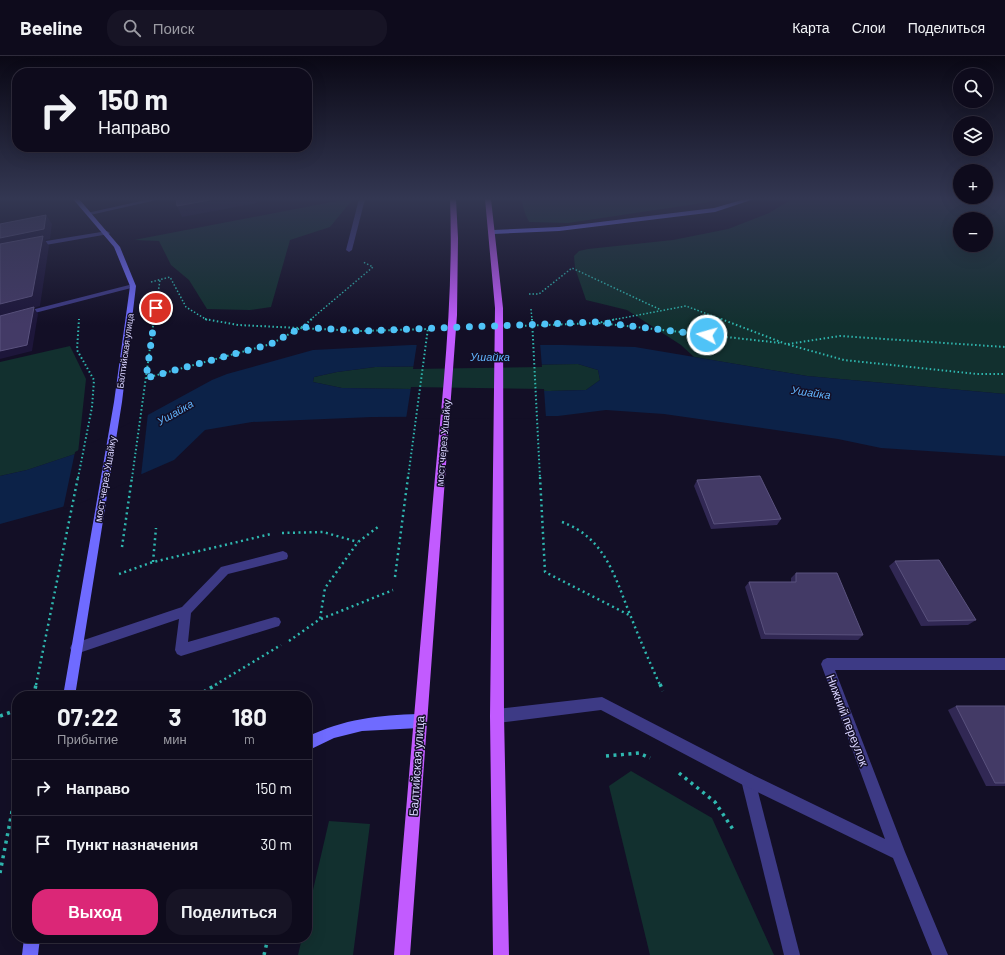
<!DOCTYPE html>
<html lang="ru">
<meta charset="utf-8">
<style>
:root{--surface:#0e0b1c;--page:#171425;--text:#f1f3f6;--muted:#9b9ba3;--line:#2e2b3b;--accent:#db2777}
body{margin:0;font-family:Barlow,sans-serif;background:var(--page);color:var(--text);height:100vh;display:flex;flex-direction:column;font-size:15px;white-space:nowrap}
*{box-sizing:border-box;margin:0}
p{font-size:13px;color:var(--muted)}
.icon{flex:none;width:22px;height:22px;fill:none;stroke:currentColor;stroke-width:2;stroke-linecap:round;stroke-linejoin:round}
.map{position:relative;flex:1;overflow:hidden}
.side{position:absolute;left:12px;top:635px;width:300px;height:252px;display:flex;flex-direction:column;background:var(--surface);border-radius:16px;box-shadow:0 4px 16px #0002,0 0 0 1px var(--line)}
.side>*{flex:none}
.guide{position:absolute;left:12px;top:12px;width:300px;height:84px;border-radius:16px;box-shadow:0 4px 16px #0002,0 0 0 1px var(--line);background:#0e0b1c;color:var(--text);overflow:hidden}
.fabs{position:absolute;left:953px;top:12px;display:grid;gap:8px}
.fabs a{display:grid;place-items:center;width:40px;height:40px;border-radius:50%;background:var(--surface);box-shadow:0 4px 16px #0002,0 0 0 1px var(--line);font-size:20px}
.pin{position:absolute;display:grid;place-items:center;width:34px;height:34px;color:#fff;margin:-17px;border:2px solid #fff;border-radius:50%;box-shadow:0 1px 4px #0007}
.me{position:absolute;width:44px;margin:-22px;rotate:276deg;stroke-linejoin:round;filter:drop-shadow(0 0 3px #0008)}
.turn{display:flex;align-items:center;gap:14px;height:84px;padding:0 20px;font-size:18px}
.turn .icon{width:52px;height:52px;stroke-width:2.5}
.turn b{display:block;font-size:28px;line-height:34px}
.eta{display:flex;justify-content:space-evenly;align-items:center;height:68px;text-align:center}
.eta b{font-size:24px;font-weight:700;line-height:28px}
.primary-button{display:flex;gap:8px;margin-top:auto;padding:8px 20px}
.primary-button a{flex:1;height:46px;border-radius:16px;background:var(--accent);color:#fff;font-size:16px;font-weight:700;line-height:46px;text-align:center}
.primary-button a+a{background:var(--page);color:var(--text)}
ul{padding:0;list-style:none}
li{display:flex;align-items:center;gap:12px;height:56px;padding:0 20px;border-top:1px solid var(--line)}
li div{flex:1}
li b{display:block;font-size:15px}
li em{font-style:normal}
header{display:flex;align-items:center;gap:24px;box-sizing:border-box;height:56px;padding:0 20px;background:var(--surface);border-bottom:1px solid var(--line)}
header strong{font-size:19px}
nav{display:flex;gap:22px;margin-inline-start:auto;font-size:14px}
.search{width:280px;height:36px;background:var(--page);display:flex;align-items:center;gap:10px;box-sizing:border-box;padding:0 14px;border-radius:16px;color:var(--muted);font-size:15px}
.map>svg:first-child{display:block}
.green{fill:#12302f;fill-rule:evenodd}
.water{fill:#0c2248;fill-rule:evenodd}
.pier{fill:#130f26}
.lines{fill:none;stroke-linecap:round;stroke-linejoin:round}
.path-far3{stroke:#2fb8b0;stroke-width:1.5;stroke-dasharray:1.5 2;stroke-linecap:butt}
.path-far2{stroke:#2fb8b0;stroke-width:2;stroke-dasharray:1.5 2.5;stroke-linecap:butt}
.path-far1{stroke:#2fb8b0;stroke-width:2.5;stroke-dasharray:2 3.5;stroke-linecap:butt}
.path{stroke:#2fb8b0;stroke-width:3.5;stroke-dasharray:3 4.5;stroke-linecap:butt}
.lane{fill:#3d3a85;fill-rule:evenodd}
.street{fill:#3d3a85;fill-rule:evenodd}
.secondary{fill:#6f6bff;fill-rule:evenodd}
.primary{fill:#c25bff;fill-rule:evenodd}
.wall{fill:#312854}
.shaded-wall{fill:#1d163a}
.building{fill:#433a66;stroke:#5a527e}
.route{stroke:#4fc3f7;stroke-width:7;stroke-dasharray:0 12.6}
.labels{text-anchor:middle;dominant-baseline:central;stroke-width:3;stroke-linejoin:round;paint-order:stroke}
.far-street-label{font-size:9px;fill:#d9d4ff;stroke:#130f26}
.street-label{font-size:10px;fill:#d9d4ff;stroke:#130f26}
.water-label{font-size:11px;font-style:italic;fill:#62b6ff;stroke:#130f26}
.near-street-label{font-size:12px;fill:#d9d4ff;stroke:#130f26}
</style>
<header>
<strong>Beeline</strong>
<div class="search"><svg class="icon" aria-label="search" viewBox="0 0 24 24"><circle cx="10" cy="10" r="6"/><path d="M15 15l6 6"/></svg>Поиск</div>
<nav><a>Карта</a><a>Слои</a><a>Поделиться</a></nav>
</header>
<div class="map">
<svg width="1005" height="899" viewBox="0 0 1005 899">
<rect width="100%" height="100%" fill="#130f26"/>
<g class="green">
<polygon points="347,143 353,143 330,171 290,184 271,251 250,254 207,253 189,224 171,209 159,185 134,184"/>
<polygon points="521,143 720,143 703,147 568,167 529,166 525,157"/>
<path d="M 792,143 L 1005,143 L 1005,338 L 807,320 L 694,301 L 681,289 L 627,254 L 586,244 L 575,212 L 574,200 L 579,195 L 588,193 L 673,184 L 728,173 L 769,157 ZM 960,163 L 986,163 L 986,189 L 960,189 Z"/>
<polygon points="70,290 86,323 78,397 27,414 0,420 0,306"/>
<polygon points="578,308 598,314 600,324 586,334 550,335 342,332 313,326 314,321 337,316 375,311"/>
<polygon points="631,715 712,762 774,899 650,899 609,730"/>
<polygon points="329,765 370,768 353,899 298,899 302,882 307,882 307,860"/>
</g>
<path class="water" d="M 411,289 L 563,289 L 635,291 L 807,320 L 1005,338 L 1005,400 L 881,392 L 838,383 L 664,358 L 606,354 L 558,360 L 372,361 L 252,366 L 205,374 L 174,404 L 73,448 L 0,468 L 0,420 L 27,414 L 78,397 L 212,324 L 227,318 L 313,294 ZM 578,308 L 598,314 L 600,324 L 586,334 L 550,335 L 342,332 L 313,326 L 314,321 L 337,316 L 375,311 Z"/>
<g class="pier">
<polygon points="417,287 540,287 542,311 413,313"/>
<polygon points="411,331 544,333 546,362 406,363"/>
<polygon points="148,357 141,420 74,450 63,453 75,396"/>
</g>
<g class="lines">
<g class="path-far3">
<polyline points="151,226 170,221 186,251 207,264"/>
<polyline points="529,238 539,238 572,212 661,254"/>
<polyline points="531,253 532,264"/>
<polyline points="154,264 160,224"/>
<polyline points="310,264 373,211 363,206"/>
<polyline points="612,264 686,250 723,264"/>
</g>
<g class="path-far2">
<polyline points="205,263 238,269 360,275 430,273"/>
<polyline points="532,263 540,422"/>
<polyline points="721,263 786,288 844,304 977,318 1005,318"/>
<polyline points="599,267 781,287"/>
<polyline points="521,270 597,267 617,263"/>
<polyline points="788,288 840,280 1005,291"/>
<polyline points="146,322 271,288 302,271 312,263"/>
<polyline points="78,422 92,351 94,324 77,294 79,263"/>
<polyline points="132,422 154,263"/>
<polyline points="408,422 428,272"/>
</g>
<g class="path-far1">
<polyline points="540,421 545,516 631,560"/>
<path d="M 562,466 C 606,482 615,522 631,561 C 640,584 650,607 660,629"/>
<polyline points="282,477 323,476 358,486"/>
<polyline points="122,491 132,421"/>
<polyline points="153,506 156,472"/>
<polyline points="119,518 153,506 271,478"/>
<polyline points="395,521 408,421"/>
<polyline points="321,563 393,534"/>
<polyline points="289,585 320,563 325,532 358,486 378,471"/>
<polyline points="36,629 78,421"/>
<polyline points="215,629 281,589"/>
</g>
<g class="path">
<polyline points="660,628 663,635"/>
<polyline points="34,640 36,628"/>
<polyline points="197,640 217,628"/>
<polyline points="0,660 17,654"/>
<polyline points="606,700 639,697 650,702"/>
<polyline points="679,717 715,746 734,775"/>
<polyline points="0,817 17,730"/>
<polyline points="264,899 268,882"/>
</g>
<g class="lane">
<polygon points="359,143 365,143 352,194 349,196 346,194"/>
<polygon points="107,175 110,177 109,178 34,191 31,189 34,187"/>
<polygon points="133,228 135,229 135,231 0,266 0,262"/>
<polygon points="283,495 287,497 288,500 287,503 228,518 191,557 188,586 275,561 279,562 281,566 279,570 181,600 177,598 175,594 179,563 76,598 72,596 70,592 72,588 182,551 221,511"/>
<polygon points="748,717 753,719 755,724 800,899 784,899 741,724 743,719"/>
</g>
<g class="street">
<polygon points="150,143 161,143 90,159 87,157"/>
<polygon points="827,602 1005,602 1005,614 835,614 905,796 948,899 932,899 893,802 743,729 601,654 497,667 492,665 490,660 492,655 497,653 602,641 753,719 885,783 821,608 823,604"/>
</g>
<g class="secondary">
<polygon points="73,143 79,143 120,191 136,230 122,346 75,640 63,640 114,346 130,230 114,191"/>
<polygon points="745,143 754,143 715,156 559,175 493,178 490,176 493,174 559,171 714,152"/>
<path d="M 419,658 L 424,660 L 426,665 L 424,670 L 419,672 L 362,675 L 334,682 L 307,695 L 307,681 C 343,663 379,659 419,658 Z"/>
<polygon points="24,882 40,882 38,899 22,899"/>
</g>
<g class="primary">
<path d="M 450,143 L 456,143 L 458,182 L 457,259 L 410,899 L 394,899 C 406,751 419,603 432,455 C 441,350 454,248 450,143 Z"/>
<polygon points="485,143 491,143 503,252 504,660 509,899 493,899 490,660 495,252"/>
</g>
</g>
<g class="wall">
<polygon points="697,424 781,463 777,469 711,473 694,430"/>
<polygon points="895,505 976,564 968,569 921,570 889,510"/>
<polygon points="796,517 863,579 858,584 761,583 745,531 749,526 791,526 791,522"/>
<polygon points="956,650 1005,650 1005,730 986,730 948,654"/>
</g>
<g class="shaded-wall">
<polygon points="215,143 256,143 257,147 182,161 177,150"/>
<polygon points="46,159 52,168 50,183 45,184 49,190 40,250 34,252 38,258 32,295 0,303 0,182"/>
</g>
<g class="building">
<polygon points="176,143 215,143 177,150"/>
<polygon points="46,159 44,173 0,182 0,168"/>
<polygon points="43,180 32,240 0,248 0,188"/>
<polygon points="34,251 27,289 0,295 0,260"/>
<polygon points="760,420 781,463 714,468 697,424"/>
<polygon points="939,504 976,564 928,565 895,505"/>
<polygon points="796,517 837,517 863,579 765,578 749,526 796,526"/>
<polygon points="956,650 1005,650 1005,727 995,727"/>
</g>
<linearGradient id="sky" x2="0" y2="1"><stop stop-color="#0a0815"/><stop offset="0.53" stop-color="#333752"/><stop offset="1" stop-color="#333752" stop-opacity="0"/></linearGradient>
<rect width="1005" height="269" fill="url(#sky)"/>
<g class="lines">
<polyline class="route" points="156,252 146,322 271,288 302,271 360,275 597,266 707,279"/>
</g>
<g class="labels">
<g class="far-street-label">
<text transform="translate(125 295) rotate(-82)">Балтийская улица</text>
</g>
<g class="street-label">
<text transform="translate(443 387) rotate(-85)">мост через Ушайку</text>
<text transform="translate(105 423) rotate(-80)">мост через Ушайку</text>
</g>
<g class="water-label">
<text x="490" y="300">Ушайка</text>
<text transform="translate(811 336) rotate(8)">Ушайка</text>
<text transform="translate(175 356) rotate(-30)">Ушайка</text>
</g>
<g class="near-street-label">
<text transform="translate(848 664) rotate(69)">Нижний переулок</text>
<text transform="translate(416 710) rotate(-86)">Балтийская улица</text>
</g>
</g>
</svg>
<div class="fabs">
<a><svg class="icon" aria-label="search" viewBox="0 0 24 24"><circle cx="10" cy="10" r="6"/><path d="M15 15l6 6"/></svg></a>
<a><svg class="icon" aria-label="layers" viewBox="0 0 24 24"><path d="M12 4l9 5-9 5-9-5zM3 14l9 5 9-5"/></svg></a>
<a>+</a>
<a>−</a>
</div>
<div class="pin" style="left:156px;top:252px;background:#d93025"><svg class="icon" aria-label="arrive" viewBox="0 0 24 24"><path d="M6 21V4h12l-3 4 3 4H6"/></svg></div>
<svg class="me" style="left:707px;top:279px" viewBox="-20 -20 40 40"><circle r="17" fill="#4fc3f7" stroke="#fff" stroke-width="3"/><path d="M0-11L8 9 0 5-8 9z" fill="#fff"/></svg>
<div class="guide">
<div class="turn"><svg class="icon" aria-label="right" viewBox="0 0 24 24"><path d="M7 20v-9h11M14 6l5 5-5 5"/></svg><div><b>150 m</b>Направо</div></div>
</div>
<section class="side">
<div class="eta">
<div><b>07:22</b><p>Прибытие</p></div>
<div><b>3</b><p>мин</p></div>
<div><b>180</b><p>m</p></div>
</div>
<ul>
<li><svg class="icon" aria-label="right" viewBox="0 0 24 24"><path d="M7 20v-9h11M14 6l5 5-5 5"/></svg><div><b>Направо</b></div><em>150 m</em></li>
<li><svg class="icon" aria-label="arrive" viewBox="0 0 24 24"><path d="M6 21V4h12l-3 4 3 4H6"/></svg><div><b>Пункт назначения</b></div><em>30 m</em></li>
</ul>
<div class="primary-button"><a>Выход</a><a>Поделиться</a></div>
</section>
</div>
